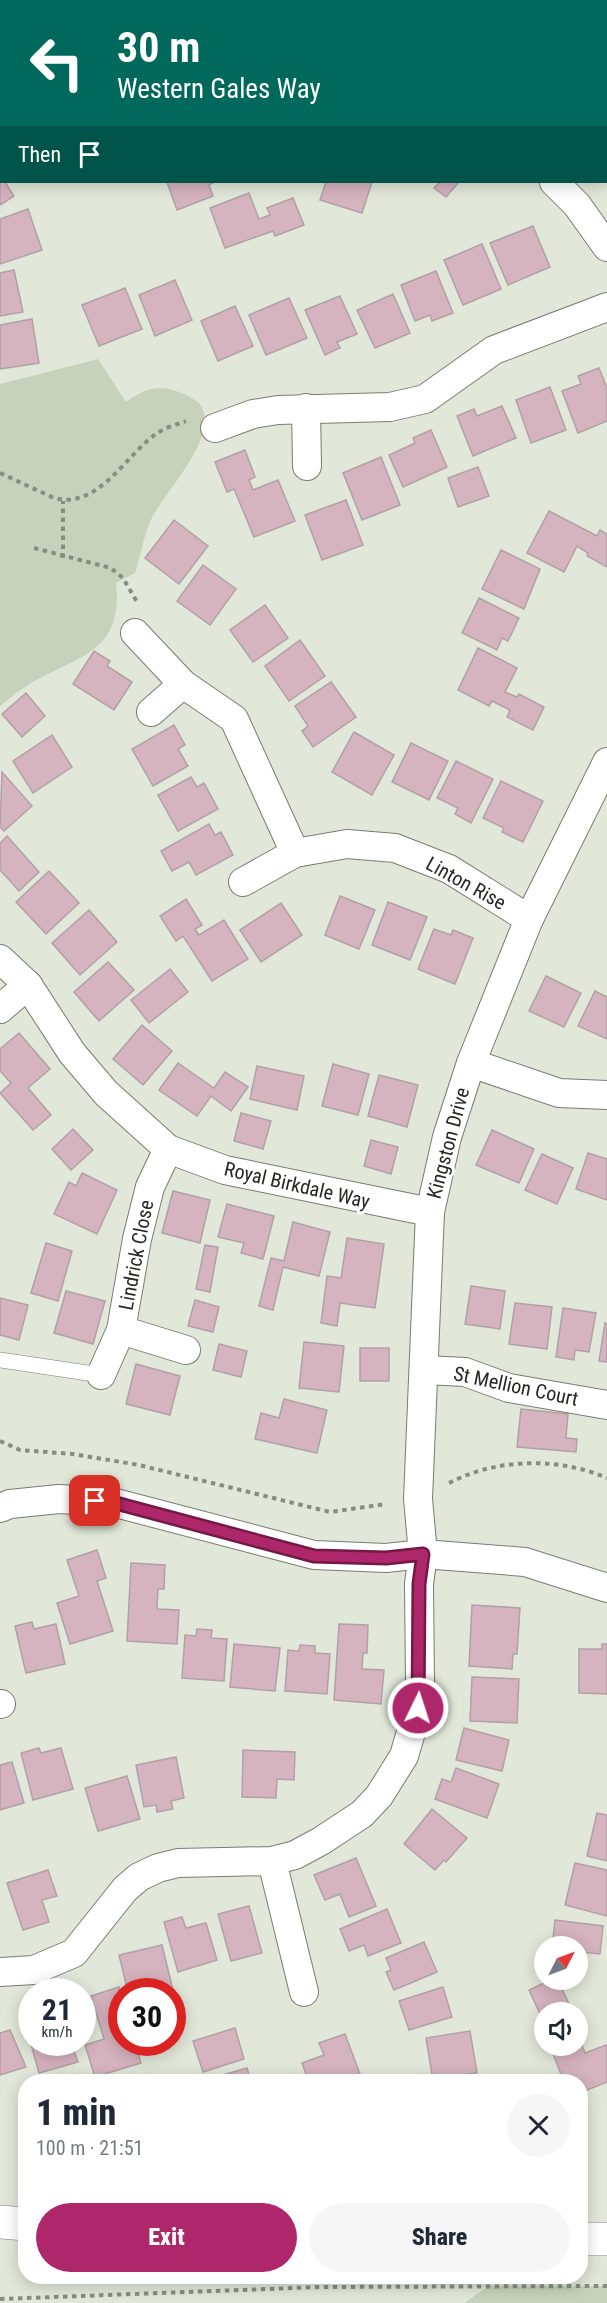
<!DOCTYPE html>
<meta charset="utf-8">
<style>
:root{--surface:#fff;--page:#f6f6f7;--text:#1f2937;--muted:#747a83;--accent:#af276b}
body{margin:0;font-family:"Roboto Condensed",sans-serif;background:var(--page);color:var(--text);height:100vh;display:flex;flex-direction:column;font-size:22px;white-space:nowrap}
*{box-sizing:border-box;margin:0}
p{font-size:20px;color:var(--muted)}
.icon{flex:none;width:33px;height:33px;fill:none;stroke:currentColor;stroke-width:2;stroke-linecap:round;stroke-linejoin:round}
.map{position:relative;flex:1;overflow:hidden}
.details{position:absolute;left:18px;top:2074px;width:570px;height:210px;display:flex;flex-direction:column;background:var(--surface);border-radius:24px;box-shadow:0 3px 15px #0003}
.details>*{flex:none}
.guide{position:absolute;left:0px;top:0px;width:608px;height:183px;box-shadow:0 3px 15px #0003;background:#00695c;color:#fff;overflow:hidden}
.needle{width:39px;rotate:48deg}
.buttons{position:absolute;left:534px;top:1936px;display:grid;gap:12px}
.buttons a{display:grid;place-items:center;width:54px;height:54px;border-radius:50%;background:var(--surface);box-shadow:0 3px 15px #0003;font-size:30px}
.speed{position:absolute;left:18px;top:1978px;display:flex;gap:12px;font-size:30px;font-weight:700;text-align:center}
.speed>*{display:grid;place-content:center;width:78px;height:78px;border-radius:50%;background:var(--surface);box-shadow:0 3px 15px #0003;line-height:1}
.speed small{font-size:15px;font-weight:400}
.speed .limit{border:9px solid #d22;background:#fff;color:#111}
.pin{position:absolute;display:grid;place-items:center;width:51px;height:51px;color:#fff;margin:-26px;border-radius:12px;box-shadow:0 3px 9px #0006}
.me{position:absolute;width:66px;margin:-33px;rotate:4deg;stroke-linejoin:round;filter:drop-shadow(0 0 4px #0008)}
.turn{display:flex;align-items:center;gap:21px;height:126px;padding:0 18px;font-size:27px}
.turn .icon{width:78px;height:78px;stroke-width:2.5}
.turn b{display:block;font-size:42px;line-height:51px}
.then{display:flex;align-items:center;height:57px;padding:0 18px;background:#0003;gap:12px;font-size:22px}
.round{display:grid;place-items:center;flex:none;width:63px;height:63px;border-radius:32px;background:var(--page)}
.summary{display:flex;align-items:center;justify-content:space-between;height:102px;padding:0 18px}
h1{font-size:36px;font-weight:800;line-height:45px}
.primary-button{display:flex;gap:12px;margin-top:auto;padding:12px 18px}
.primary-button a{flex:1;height:69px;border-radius:36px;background:var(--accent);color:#fff;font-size:24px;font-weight:800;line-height:69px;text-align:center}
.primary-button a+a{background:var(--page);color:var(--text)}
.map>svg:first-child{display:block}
.green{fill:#c6d2b9}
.building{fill:#d5b3bf;stroke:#b1a1a6;stroke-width:1.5}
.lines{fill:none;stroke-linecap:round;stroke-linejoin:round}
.service-casing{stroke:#777d70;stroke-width:16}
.minor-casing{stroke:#777d70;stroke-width:30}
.primary-casing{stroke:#777d70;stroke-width:34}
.path{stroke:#888d83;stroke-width:4;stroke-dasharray:4.5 4.5;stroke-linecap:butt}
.service{stroke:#fff;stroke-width:15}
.minor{stroke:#fff;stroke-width:28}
.primary{stroke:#fff;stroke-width:33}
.route-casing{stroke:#721946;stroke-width:15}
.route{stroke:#af276b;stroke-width:10}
.labels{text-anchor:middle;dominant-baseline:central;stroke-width:6;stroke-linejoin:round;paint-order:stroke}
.street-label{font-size:20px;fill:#262823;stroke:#fff}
</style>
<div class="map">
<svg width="607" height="2303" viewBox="0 0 607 2303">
<rect width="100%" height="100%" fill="#e1e8d9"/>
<g class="green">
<path d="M 98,359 L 126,402 C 154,382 170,385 198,402 C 226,433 160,495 149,524 C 143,540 140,557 135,573 L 116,583 C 124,658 71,656 22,689 C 14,694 7,701 0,706 L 0,384 Z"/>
<polygon points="489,2286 607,2286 607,2303 464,2303"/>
</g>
<g class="building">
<polygon points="57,0 110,0 112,2 55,2"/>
<polygon points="325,0 370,0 369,2"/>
<polygon points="451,0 520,0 520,2 440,2"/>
<polygon points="2,52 2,96 0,95"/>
<polygon points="0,174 2,182 5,182 14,196 0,205"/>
<polygon points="167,182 214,182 209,185 213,196 177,210"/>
<polygon points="326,182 372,182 362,213 320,200"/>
<polygon points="440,182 456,182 458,183 446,197 434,188"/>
<polygon points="249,193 259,219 270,215 267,208 293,198 304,225 275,236 273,231 225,248 210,208"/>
<polygon points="28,209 42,250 0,264 0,219"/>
<polygon points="533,226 550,267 508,285 490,243"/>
<polygon points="482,244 501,289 463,305 444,260"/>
<polygon points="14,270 23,312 0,316 0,273"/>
<polygon points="436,271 453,313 432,321 430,315 415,321 401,285"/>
<polygon points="175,280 192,320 155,336 139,295"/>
<polygon points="125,288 142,329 99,346 82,305"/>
<polygon points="393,294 410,333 375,348 357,310"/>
<polygon points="340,296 357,334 337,342 340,348 325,355 305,310"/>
<polygon points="289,298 307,338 266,355 249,315"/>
<polygon points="235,306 253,346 218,361 201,321"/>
<polygon points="32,319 39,363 0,369 0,325"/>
<polygon points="599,368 607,388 607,421 578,433 562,391 581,384 578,376"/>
<polygon points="550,387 566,430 531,443 516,400"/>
<polygon points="502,406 516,438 473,456 457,416 474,409 477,416"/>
<polygon points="431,430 447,467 403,487 389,455 415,443 413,438"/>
<polygon points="245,450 255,477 249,480 253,490 278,480 295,521 254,537 234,489 227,492 215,462"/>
<polygon points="381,457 400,505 362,520 343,473"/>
<polygon points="478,467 489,496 458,507 448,478"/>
<polygon points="346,500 363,545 322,560 305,515"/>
<polygon points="549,511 597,536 600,530 607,534 607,567 587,556 588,553 577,546 564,572 527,553"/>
<polygon points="174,520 208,546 179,584 145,558"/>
<polygon points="501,550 540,569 524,609 482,589"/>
<polygon points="203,565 236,589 210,625 177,601"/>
<polygon points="479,598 519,618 508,641 502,638 497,650 462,633"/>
<polygon points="265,605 288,638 253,662 230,630"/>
<polygon points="300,640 325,676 289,701 265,666"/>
<polygon points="478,648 517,668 505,692 517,697 519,694 544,707 533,730 507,717 510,710 492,701 489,706 458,690"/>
<polygon points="94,651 110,661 107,666 132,682 114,710 73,684"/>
<polygon points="331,682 356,717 313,747 302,731 308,726 295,706"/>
<polygon points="26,693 45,716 22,737 2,714"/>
<polygon points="174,725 185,745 178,749 188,766 153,786 132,749"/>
<polygon points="354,732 394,755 372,795 332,772"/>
<polygon points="52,735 72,767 33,793 13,761"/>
<polygon points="411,743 448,761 429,800 392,782"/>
<polygon points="456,761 493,779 471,823 455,814 458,808 437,798"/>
<polygon points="2,772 32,806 4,831 0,827"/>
<polygon points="191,777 197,787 204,783 218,809 178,831 158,795"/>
<polygon points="501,781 543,801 523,842 502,832 504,828 483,818"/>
<polygon points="209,824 215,835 221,832 233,855 196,875 189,862 172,871 161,851"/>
<polygon points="7,836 39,872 19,891 0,870 0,843"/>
<polygon points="49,871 79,903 46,934 16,902"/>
<polygon points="340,896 375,910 359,949 325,935"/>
<polygon points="186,899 202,925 195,929 199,935 224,920 248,959 212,981 183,936 176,941 160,916"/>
<polygon points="388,902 427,917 410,960 372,945"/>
<polygon points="281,903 302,935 261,962 240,930"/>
<polygon points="89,910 117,942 80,975 52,943"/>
<polygon points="434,929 451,935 453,930 473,938 455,984 418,969"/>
<polygon points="108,962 134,990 99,1021 74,992"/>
<polygon points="170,969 188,992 149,1023 131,1000"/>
<polygon points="546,976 581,993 564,1027 529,1011"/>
<polygon points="595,991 607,997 607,1039 578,1026"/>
<polygon points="142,1025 172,1051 143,1085 113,1059"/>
<polygon points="19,1033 50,1069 28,1088 51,1115 33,1130 0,1093 11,1083 0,1071 0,1049"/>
<polygon points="178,1063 214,1088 225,1072 248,1087 231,1111 211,1096 197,1116 159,1090"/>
<polygon points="333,1064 369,1074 358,1115 322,1106"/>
<polygon points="257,1066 304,1076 297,1110 250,1099"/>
<polygon points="379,1075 418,1085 407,1127 368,1116"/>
<polygon points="241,1113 271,1121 263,1149 234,1141"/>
<polygon points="73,1129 93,1150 71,1170 52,1149"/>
<polygon points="492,1130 534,1149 519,1183 476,1165"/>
<polygon points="371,1140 398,1147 391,1174 364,1166"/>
<polygon points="588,1153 607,1159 607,1200 576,1189"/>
<polygon points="542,1154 573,1168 557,1204 525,1190"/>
<polygon points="82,1173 117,1190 97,1234 54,1214 69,1182 76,1186"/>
<polygon points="173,1191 210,1200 200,1243 162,1233"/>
<polygon points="227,1204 274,1216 263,1259 241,1253 244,1243 218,1237"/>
<polygon points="293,1222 330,1232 319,1276 283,1267 273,1310 259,1306 271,1258 284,1261"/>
<polygon points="347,1238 384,1244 375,1308 340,1303 337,1326 321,1323 327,1276 341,1278"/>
<polygon points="46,1243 72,1251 58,1301 31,1293"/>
<polygon points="205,1245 218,1247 210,1292 196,1289"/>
<polygon points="471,1286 505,1291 500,1329 465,1324"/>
<polygon points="66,1291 105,1301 93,1344 54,1333"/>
<polygon points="0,1298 28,1305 19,1340 0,1335"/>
<polygon points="195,1300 219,1307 213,1332 188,1326"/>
<polygon points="515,1303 552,1307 547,1349 509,1344"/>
<polygon points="563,1308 596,1313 589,1352 575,1350 574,1360 556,1357"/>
<polygon points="605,1323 607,1324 607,1362 599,1361"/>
<polygon points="304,1342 344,1346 339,1392 299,1388"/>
<polygon points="219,1344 247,1351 241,1377 213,1370"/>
<rect x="360" y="1348" width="29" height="33"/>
<polygon points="136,1364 180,1376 170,1415 126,1404"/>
<polygon points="284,1399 327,1410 317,1453 255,1439 261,1413 279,1418"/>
<polygon points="521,1409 568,1414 566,1438 577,1439 576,1452 517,1447"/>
<polygon points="97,1550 106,1578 97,1581 113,1631 70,1644 57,1603 79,1596 67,1560"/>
<polygon points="131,1563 165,1565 164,1589 158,1589 157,1609 179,1610 177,1644 127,1641"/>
<polygon points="472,1605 520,1608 517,1654 513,1654 512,1669 469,1666"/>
<polygon points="32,1622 34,1629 56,1624 65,1664 26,1673 15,1626"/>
<polygon points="339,1624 368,1625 367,1653 363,1653 362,1669 384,1670 381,1704 334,1700"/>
<polygon points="197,1629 212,1630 211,1638 227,1639 224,1681 182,1678 185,1635 196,1636"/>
<polygon points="234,1644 280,1648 275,1691 230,1687"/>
<polygon points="602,1644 607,1644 607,1694 579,1693 579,1649 602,1649"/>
<polygon points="300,1645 315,1646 315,1653 330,1654 327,1694 285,1691 288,1650 299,1651"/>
<polygon points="472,1677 519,1679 517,1723 470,1721"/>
<polygon points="464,1728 509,1740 502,1771 456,1760"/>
<polygon points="39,1748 41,1753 61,1748 73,1789 33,1800 21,1753"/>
<polygon points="243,1750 295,1752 294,1780 277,1779 276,1798 242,1797"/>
<polygon points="176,1757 184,1798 171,1801 173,1809 157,1812 156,1805 144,1807 136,1765"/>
<polygon points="12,1762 24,1803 0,1810 0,1765"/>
<polygon points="456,1768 499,1784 487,1818 435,1799 442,1779 451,1782"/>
<polygon points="127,1776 140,1819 98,1831 85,1788"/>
<polygon points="432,1809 467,1838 446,1862 444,1860 435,1870 404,1844"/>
<polygon points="597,1813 607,1815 607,1861 587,1856"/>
<polygon points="356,1858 376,1906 349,1917 340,1894 325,1900 314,1875"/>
<polygon points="575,1863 607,1870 607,1916 565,1905"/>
<polygon points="48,1870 57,1896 42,1900 49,1922 23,1930 7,1883"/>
<polygon points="249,1906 262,1953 231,1961 218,1914"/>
<polygon points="387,1909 401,1943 368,1956 364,1945 349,1951 340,1929"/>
<polygon points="182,1917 186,1928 206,1923 217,1960 178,1972 164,1922"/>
<polygon points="555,1920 603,1926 600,1954 580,1952 578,1969 578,1947 552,1947"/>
<polygon points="424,1942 437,1972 394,1990 386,1972 391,1970 386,1958"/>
<polygon points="162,1945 173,1990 128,1992 119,1955"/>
<polygon points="550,1980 558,1980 570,2006 554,2013 544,2013 542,2018 529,1990"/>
<polygon points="119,1987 122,1997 122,2043 135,2043 141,2063 95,2077 85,2045 104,2039 91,1996"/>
<polygon points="443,1987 452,2017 409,2030 399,2001"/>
<polygon points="235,2028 244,2059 203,2072 193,2041"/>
<polygon points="10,2030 26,2067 0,2075 0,2033"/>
<polygon points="470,2031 477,2073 433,2080 426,2038"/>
<polygon points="32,2032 32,2043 71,2043 78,2062 39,2073 28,2033"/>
<polygon points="345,2034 360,2074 340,2082 309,2082 302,2063 324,2055 319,2043"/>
<polygon points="578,2035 585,2053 606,2045 607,2048 607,2082 580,2093 580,2082 564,2082 550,2046 578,2046"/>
<polygon points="247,2068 251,2082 214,2082 213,2078"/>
</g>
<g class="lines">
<g class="service-casing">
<polyline id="service" points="0,1360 101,1375"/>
</g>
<g class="minor-casing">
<g id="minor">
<polyline points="200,0 203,2"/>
<polyline points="255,2 256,0"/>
<polyline points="593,2 594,0"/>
<polyline points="554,182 577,205 607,247"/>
<polyline points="306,408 307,466"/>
<polyline points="215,428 253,414 278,410 390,407 425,399 494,350 607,307"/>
<polyline points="135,633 183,684 234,719 295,853"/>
<polyline points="151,712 183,684"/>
<polyline points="243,882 295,853 347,844 395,848 449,869 529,919"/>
<polyline points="0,959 28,985 72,1053 106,1093 168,1149 225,1170 430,1212"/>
<polyline points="0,1009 28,985"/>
<polyline points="471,1063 559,1093 607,1095"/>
<polyline points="168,1149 150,1187 137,1239 121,1330 186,1350"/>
<polyline points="425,1370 465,1372 509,1388 607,1405"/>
<polyline points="101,1375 121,1330"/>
<polyline points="0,1508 10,1504 59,1499 112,1502 314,1555 386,1558 423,1554 525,1562 607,1588"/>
<polyline points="0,1704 1,1704"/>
<polyline points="272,1861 304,1992"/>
<polyline points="0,1972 34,1970 74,1953 125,1889 139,1877 158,1868 178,1863 272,1861 295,1855 321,1841 362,1814 379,1796 404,1756 418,1708 420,1683 419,1584 423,1554 418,1499 430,1212 447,1137 471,1063 529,919 607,762"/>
</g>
</g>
<g class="primary-casing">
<g id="primary">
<polyline points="0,2222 26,2224"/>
<polyline points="580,2239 607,2239"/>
</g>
</g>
<g class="path">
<path d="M 0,473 L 54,498 C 98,510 126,455 156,434 C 164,428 176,425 186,421"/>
<polyline points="34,548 111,568 123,578 137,602"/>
<polyline points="63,558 63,501"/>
<polyline points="0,1441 20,1450 73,1454 139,1465 330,1512 386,1504"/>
<path d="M 449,1483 C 497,1458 559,1457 607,1478"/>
<polyline points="0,2299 320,2287 607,2286"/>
</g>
<use href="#service" class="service"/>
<use href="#minor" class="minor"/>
<use href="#primary" class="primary"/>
</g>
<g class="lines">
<g class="route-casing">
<polyline id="route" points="95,1501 112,1502 314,1556 386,1558 423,1554 419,1584 418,1708"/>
</g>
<use href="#route" class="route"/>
</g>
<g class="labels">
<g class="street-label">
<text transform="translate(466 883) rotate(29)">Linton Rise</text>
<text transform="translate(448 1143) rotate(-75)">Kingston Drive</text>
<text transform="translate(297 1185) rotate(13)">Royal Birkdale Way</text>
<text transform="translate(136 1255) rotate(-79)">Lindrick Close</text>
<text transform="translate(516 1386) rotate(12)">St Mellion Court</text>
</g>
</g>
</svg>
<div class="buttons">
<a><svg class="needle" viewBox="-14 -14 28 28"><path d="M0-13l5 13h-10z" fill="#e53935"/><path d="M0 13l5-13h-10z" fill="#747a83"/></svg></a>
<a><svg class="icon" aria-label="sound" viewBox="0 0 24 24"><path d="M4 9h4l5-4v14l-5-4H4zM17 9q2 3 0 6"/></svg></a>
</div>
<div class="speed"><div>21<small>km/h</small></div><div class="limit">30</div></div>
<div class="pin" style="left:95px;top:1501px;background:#d93025"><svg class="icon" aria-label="arrive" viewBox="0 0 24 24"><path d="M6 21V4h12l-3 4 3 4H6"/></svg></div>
<svg class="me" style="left:418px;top:1708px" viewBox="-20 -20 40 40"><circle r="17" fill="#af276b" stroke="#fff" stroke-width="3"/><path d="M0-11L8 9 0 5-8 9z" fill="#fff"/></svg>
<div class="guide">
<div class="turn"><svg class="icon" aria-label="left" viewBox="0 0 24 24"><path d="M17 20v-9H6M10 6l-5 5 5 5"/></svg><div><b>30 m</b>Western Gales Way</div></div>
<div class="then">Then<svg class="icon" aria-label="arrive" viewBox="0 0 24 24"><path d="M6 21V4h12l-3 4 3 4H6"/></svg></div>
</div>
<section class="details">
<div class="summary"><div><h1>1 min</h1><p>100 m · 21:51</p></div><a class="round"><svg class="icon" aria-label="close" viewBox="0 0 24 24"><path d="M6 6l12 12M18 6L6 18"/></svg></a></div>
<div class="primary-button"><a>Exit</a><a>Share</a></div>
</section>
</div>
